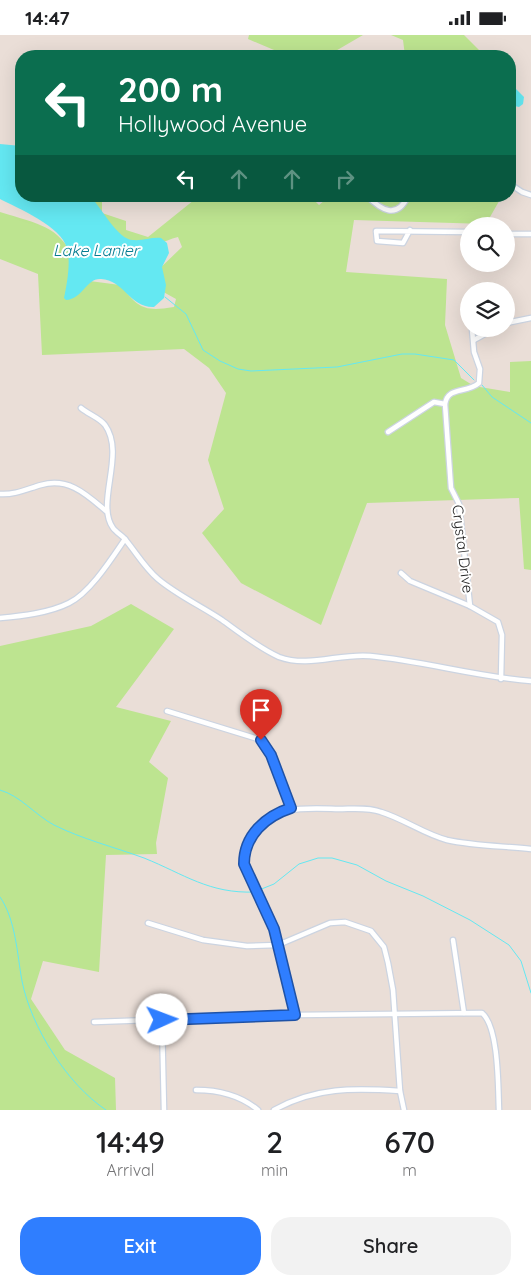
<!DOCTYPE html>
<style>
:root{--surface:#fff;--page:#f2f2f2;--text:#202124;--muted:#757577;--accent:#2f7eff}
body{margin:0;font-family:Quicksand,sans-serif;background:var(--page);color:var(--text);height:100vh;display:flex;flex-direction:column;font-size:19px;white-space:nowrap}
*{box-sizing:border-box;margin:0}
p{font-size:16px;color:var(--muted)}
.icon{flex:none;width:28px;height:28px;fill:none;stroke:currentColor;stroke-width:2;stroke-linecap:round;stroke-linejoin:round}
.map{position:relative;height:1075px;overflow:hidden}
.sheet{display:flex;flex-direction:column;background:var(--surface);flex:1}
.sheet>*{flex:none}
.top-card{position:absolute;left:15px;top:15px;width:501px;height:152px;border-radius:20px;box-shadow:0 5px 20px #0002;background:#0b6e4f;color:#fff;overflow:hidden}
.controls{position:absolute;left:460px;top:182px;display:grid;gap:10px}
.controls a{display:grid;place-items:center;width:55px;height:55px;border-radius:50%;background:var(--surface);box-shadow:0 5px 20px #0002;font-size:25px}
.pin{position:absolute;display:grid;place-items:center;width:42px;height:42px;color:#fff;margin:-51px -21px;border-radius:50% 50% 50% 0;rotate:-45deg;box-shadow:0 0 5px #0007}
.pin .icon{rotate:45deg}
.me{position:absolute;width:55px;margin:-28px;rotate:88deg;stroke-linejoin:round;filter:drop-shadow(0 0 4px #0008)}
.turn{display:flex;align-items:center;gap:18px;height:105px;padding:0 20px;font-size:22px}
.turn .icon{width:65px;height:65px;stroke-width:2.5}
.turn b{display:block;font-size:35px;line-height:42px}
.lanes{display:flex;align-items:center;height:48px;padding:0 20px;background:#0003;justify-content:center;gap:25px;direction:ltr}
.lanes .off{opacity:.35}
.eta{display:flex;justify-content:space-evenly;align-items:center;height:85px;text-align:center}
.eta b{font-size:30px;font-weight:600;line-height:35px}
.primary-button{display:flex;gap:10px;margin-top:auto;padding:10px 20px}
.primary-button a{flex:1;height:58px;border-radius:20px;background:var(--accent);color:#fff;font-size:20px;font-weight:600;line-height:58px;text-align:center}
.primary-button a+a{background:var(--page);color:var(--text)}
.status{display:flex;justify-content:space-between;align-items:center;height:35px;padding:0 25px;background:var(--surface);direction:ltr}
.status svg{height:14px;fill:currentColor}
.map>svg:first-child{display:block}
.green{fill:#bde490}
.water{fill:#64e8f2}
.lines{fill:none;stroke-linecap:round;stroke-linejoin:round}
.stream{stroke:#64e8f2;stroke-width:1}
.minor-casing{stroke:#ccd4e1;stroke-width:7}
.minor{stroke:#fff;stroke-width:4.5}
.route-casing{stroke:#1f52a6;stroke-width:12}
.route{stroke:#2f7eff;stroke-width:9}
.labels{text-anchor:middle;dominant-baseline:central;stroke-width:4;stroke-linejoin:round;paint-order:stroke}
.street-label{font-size:15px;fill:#262626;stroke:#fff}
.water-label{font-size:16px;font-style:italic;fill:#087d92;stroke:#fff}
</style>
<div class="status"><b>14:47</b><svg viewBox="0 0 49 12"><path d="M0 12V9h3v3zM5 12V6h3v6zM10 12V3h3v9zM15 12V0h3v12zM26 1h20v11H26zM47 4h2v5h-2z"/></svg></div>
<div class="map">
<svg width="531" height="1075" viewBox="0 0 531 1075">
<rect width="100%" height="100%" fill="#eaded7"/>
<g class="green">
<polygon points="249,0 363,0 327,21 275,21 274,15 248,4"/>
<polygon points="391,0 464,0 485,21 405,21 403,5"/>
<path d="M 72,161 L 102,161 L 102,178 L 126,186 L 126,195 L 148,202 L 199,161 L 310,161 L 319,170 L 330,161 L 502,161 L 486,189 L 354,185 L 346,237 L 447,244 L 445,290 L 461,343 L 474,351 L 510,357 L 510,327 L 531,326 L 531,535 L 524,534 L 519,463 L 367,468 L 321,590 L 241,548 L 202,498 L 224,474 L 208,425 L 226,358 L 209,333 L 184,314 L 42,320 L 38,239 L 0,224 L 0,177 C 50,192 65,193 82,245 L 120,250 C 139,273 143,277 174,272 L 176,264 L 158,254 L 154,239 L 182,212 L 178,202 C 163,206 152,213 137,214 Z"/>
<polygon points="131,569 174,594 116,672 171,686 149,727 168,743 156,808 157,819 106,820 99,937 43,926 31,964 65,1015 115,1043 116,1075 0,1075 0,611 91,591"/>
</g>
<g class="water">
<polygon points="510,48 524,62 523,69 519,72 510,70"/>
<path d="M 0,109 L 21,111 L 21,161 L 90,161 C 101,172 118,205 133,205 C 142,206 152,202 161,203 L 167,208 L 169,218 L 162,232 L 166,250 L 164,263 L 154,272 C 130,273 124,245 101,244 C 86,243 83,264 66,265 L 64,263 C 67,249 71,226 67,213 C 61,191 19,174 0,164 Z"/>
</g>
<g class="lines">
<g class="stream">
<polyline points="165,262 186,279 203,315 220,326 238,334 251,336 337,332 402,319 415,319 454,325 474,345"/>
<polyline points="482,350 492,362 531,388"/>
<path d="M 0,755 C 21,761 35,780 54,790 C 82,804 114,812 144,823 C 184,839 209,859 255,857"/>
<polyline points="259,855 274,849 299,829 318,823 332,823 357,830 386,846 423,861 470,885 509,910 521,926 531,958"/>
<path d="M 0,862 C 16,885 17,919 22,946 C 31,992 67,1049 106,1075"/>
</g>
<g class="minor-casing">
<g id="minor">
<polyline points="510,149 522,157 531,160"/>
<path d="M 367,161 C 381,175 397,185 408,161"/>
<polyline points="410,195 403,208 377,206 376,196 469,197"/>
<polyline points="506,199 531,199"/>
<polyline points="468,273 469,275"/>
<polyline points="506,288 531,283"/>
<polyline points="474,305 494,294"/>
<path d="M 81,373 C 88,379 100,383 105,390 C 126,419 95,468 113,493 C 116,497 121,500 124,503 C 136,517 144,532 158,544 C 177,560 201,571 222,585 C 240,598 259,613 279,622 C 309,633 340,618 370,621 C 424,626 477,642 531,646"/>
<polyline points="388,397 434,367 445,369"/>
<path d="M 0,459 C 15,460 27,454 41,450 C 69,442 87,460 106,476"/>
<polyline points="401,538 410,546 470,571 498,587 502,600 501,644"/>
<path d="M 470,571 L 459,469 L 451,453 L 445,369 C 448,351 466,359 479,348 L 480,334 L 474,317 L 472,294"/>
<path d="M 0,583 C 22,581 49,578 69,568 C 90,558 112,523 125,504"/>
<polyline points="167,676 261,705 268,712 291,773"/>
<polyline points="148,888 203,905 247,911 278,910 330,888 345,887 371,896 384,912 388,928 393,955 400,1056 404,1075"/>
<polyline points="453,905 464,978"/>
<path d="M 295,980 L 274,894 L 244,829 C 244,817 247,810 253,800 C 274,769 306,773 339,774 C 352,774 368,772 381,777 C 404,784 424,799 447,805 C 474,811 504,811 531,814"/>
<polyline points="162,985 164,1075"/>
<path d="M 94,987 L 295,980 L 482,978 C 499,992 498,1053 499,1075"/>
<path d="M 196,1055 C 219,1055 240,1060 258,1075"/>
<path d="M 274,1075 C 315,1052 354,1053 400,1056"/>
</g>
</g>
<use href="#minor" class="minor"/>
</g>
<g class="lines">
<g class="route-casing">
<path id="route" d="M 162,985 L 295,980 L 274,894 L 244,829 C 244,800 266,781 291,773 L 271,720 L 261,705"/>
</g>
<use href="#route" class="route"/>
</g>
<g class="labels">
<g class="street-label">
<text transform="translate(463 514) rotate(83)">Crystal Drive</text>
</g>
<g class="water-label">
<text x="96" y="215">Lake Lanier</text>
</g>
</g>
</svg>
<div class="controls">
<a><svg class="icon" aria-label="search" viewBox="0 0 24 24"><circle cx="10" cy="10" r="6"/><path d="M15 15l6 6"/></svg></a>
<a><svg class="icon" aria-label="layers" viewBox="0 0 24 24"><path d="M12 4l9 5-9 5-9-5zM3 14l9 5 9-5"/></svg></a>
</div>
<div class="pin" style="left:261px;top:705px;background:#d93025"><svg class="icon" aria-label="arrive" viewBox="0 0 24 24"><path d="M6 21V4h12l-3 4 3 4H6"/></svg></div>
<svg class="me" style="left:162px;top:985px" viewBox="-20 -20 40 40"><circle r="19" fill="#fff"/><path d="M0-13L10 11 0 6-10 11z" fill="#2f7eff"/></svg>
<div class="top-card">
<div class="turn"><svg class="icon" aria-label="left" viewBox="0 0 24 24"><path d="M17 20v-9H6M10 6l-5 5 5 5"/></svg><div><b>200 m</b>Hollywood Avenue</div></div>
<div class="lanes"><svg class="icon" aria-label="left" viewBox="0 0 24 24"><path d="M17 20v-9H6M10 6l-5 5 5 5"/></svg><svg class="icon off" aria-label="ahead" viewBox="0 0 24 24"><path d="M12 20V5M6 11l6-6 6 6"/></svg><svg class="icon off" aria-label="ahead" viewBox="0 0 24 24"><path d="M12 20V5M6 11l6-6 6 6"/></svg><svg class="icon off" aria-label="right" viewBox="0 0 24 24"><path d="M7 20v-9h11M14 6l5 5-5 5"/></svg></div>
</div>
</div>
<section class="sheet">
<div class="eta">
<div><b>14:49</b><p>Arrival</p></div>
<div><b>2</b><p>min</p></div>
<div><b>670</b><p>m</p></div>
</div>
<div class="primary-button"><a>Exit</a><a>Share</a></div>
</section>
